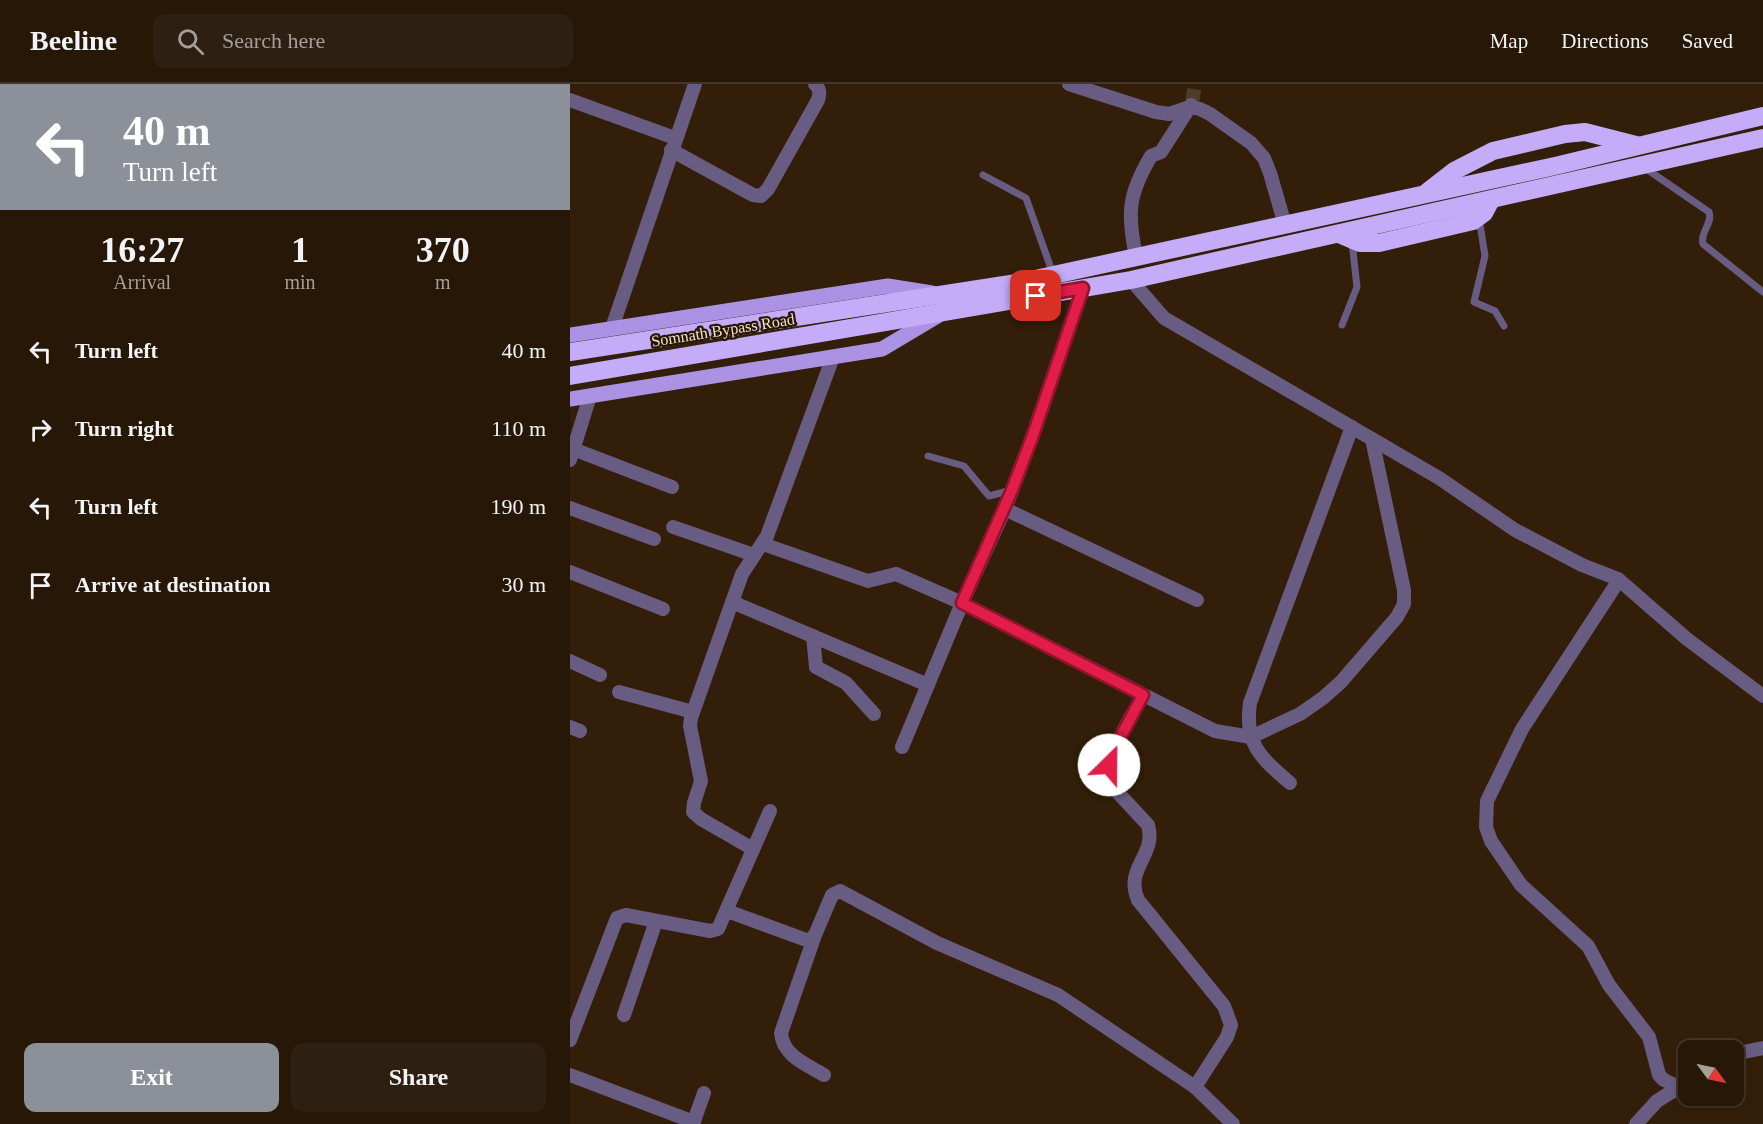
<!DOCTYPE html>
<style>
:root{--surface:#261707;--page:#2e2011;--text:#f1f3f6;--muted:#a49f9b;--line:#423628;--accent:#8c9099}
body{margin:0;font-family:Georgia,serif;background:var(--page);color:var(--text);height:100vh;display:flex;flex-direction:column;font-size:22px;white-space:nowrap}
*{box-sizing:border-box;margin:0}
p{font-size:20px;color:var(--muted)}
.icon{flex:none;width:33px;height:33px;fill:none;stroke:currentColor;stroke-width:2;stroke-linecap:round;stroke-linejoin:round}
.map{position:relative;flex:1;overflow:hidden}
.side{display:flex;flex-direction:column;background:var(--surface);width:570px}
.side>*{flex:none}
.hud{background:#8c9099;color:#fff;overflow:hidden}
.needle{width:39px;rotate:123deg}
.fabs{position:absolute;left:1108px;top:956px;display:grid;gap:12px}
.fabs a{display:grid;place-items:center;width:66px;height:66px;border-radius:12px;background:var(--surface);box-shadow:0 3px 9px #0003,0 0 0 2px var(--line);font-size:30px}
.pin{position:absolute;display:grid;place-items:center;width:51px;height:51px;color:#fff;margin:-26px;border-radius:12px;box-shadow:0 3px 9px #0006}
.me{position:absolute;width:66px;margin:-33px;rotate:23deg;stroke-linejoin:round;filter:drop-shadow(0 0 4px #0008)}
.turn{display:flex;align-items:center;gap:21px;height:126px;padding:0 24px;font-size:27px}
.turn .icon{width:78px;height:78px;stroke-width:2.5}
.turn b{display:block;font-size:42px;line-height:51px}
.eta{display:flex;justify-content:space-evenly;align-items:center;height:102px;text-align:center}
.eta b{font-size:36px;font-weight:700;line-height:42px}
.action{display:flex;gap:12px;margin-top:auto;padding:12px 24px}
.action a{flex:1;height:69px;border-radius:12px;background:var(--accent);color:#fff;font-size:24px;font-weight:700;line-height:69px;text-align:center}
.action a+a{background:var(--page);color:var(--text)}
ul{padding:0;list-style:none}
li{display:flex;align-items:center;gap:18px;height:78px;padding:0 24px}
li div{flex:1}
li b{display:block;font-size:22px}
li em{font-style:normal}
header{display:flex;align-items:center;gap:36px;box-sizing:border-box;height:84px;padding:0 30px;background:var(--surface);border-bottom:2px solid var(--line)}
header strong{font-size:28px}
nav{display:flex;gap:33px;margin-inline-start:auto;font-size:21px}
.search{width:420px;height:54px;background:var(--page);display:flex;align-items:center;gap:15px;box-sizing:border-box;padding:0 21px;border-radius:12px;color:var(--muted);font-size:22px}
main{display:flex;flex:1;min-height:0}
.map>svg:first-child{display:block}
.lines{fill:none;stroke-linecap:round;stroke-linejoin:round}
.street-tunnel{stroke:#4f3c28;stroke-width:14;stroke-dasharray:14 7;stroke-linecap:butt}
.lane{stroke:#685c82;stroke-width:7}
.street{stroke:#685c82;stroke-width:14}
.primary{stroke:#ac92e2;stroke-width:15}
.highway{stroke:#c4acf9;stroke-width:18}
.route-casing{stroke:#92132f;stroke-width:15}
.route{stroke:#e11d48;stroke-width:10}
.labels{text-anchor:middle;dominant-baseline:central;stroke-width:4.5;stroke-linejoin:round;paint-order:stroke}
.street-label{font-size:16px;fill:#efe2d5;stroke:#291602}
</style>
<header>
<strong>Beeline</strong>
<div class="search"><svg class="icon" aria-label="search" viewBox="0 0 24 24"><circle cx="10" cy="10" r="6"/><path d="M15 15l6 6"/></svg>Search here</div>
<nav><a>Map</a><a>Directions</a><a>Saved</a></nav>
</header>
<main>
<section class="side">
<div class="hud">
<div class="turn"><svg class="icon" aria-label="left" viewBox="0 0 24 24"><path d="M17 20v-9H6M10 6l-5 5 5 5"/></svg><div><b>40 m</b>Turn left</div></div>
</div>
<div class="eta">
<div><b>16:27</b><p>Arrival</p></div>
<div><b>1</b><p>min</p></div>
<div><b>370</b><p>m</p></div>
</div>
<ul>
<li><svg class="icon" aria-label="left" viewBox="0 0 24 24"><path d="M17 20v-9H6M10 6l-5 5 5 5"/></svg><div><b>Turn left</b></div><em>40 m</em></li>
<li><svg class="icon" aria-label="right" viewBox="0 0 24 24"><path d="M7 20v-9h11M14 6l5 5-5 5"/></svg><div><b>Turn right</b></div><em>110 m</em></li>
<li><svg class="icon" aria-label="left" viewBox="0 0 24 24"><path d="M17 20v-9H6M10 6l-5 5 5 5"/></svg><div><b>Turn left</b></div><em>190 m</em></li>
<li><svg class="icon" aria-label="arrive" viewBox="0 0 24 24"><path d="M6 21V4h12l-3 4 3 4H6"/></svg><div><b>Arrive at destination</b></div><em>30 m</em></li>
</ul>
<div class="action"><a>Exit</a><a>Share</a></div>
</section>
<div class="map">
<svg width="1193" height="1040" viewBox="0 0 1193 1040">
<rect width="100%" height="100%" fill="#331f09"/>
<g class="lines">
<polyline class="street-tunnel" points="622,19 625,0"/>
<g class="lane">
<path d="M 1075,84 L 1139,128 C 1143,139 1130,148 1133,160 L 1193,208"/>
<polyline points="413,91 456,114 483,190"/>
<polyline points="909,134 915,172 904,218 925,227 934,242"/>
<polyline points="772,241 787,203 782,158"/>
<polyline points="358,372 394,382 419,412 442,406"/>
</g>
<g class="street">
<polyline points="499,0 586,28 599,30 620,23 630,25 640,30 681,59 694,74 700,89 715,141"/>
<polyline points="0,16 105,54"/>
<path d="M 101,66 L 183,111 L 191,112 L 198,105 L 248,16 C 250,9 250,5 245,0"/>
<path d="M 566,173 C 557,129 558,111 581,72 L 591,68 L 621,21"/>
<polyline points="561,196 594,234 869,394 945,446 1012,481 1048,495 1117,555 1193,612"/>
<polyline points="42,244 125,0"/>
<polyline points="3,365 102,403"/>
<polyline points="0,376 20,312"/>
<polyline points="0,424 84,455"/>
<polyline points="435,425 627,516"/>
<polyline points="103,443 184,471"/>
<polyline points="193,460 298,497 326,490 392,519 645,647 681,653 730,630 753,614 771,598 827,533 834,520 834,506 802,355"/>
<polyline points="0,488 93,525"/>
<polyline points="1049,496 952,645 917,717 916,743 921,757 951,801 1018,862 1039,901 1079,953 1089,991 1094,996 1109,1003"/>
<polyline points="162,518 358,601"/>
<polyline points="243,552 246,583 276,599 304,630"/>
<polyline points="0,577 30,591"/>
<polyline points="49,608 123,628"/>
<path d="M 573,611 C 558,639 539,665 538,698 L 578,741 C 587,772 554,783 568,816 L 654,922 L 661,941 L 657,953 L 625,1003"/>
<polyline points="0,643 10,647"/>
<polyline points="332,663 392,519 435,425 463,351 513,204"/>
<path d="M 720,699 C 691,674 674,660 680,619 L 782,343"/>
<polyline points="183,765 131,735 123,728 124,719 131,697 120,642 121,634 172,490 197,452 263,273"/>
<polyline points="157,827 239,857 245,851 262,811 270,807 367,859 488,911 625,1003 663,1040"/>
<path d="M 244,854 L 211,949 C 213,972 236,980 254,991"/>
<polyline points="54,931 86,837"/>
<polyline points="0,956 47,834 56,831 140,847 148,845 200,727"/>
<polyline points="1164,970 1193,964"/>
<polyline points="0,991 124,1038"/>
<polyline points="123,1040 134,1009"/>
<polyline points="1066,1040 1087,1017 1119,997"/>
</g>
<g class="primary">
<polyline points="0,251 318,202 362,209"/>
<polyline points="0,315 312,265 369,231"/>
</g>
<g class="highway">
<polyline points="857,108 884,87 923,67 995,50 1015,48 1066,61"/>
<polyline points="769,150 790,159 809,159 903,137 914,129 921,116"/>
<polyline points="0,268 447,199 985,82 1193,32"/>
<polyline points="0,292 561,196 1193,54"/>
</g>
</g>
<g class="lines">
<g class="route-casing">
<polyline id="route" points="466,212 513,204 463,351 442,406 392,519 573,611 543,667 539,681"/>
</g>
<use href="#route" class="route"/>
</g>
<g class="labels">
<g class="street-label">
<text transform="translate(153 246) rotate(-9)">Somnath Bypass Road</text>
</g>
</g>
</svg>
<div class="fabs">
<a><svg class="needle" viewBox="-14 -14 28 28"><path d="M0-13l5 13h-10z" fill="#e53935"/><path d="M0 13l5-13h-10z" fill="#a49f9b"/></svg></a>
</div>
<div class="pin" style="left:466px;top:212px;background:#d93025"><svg class="icon" aria-label="arrive" viewBox="0 0 24 24"><path d="M6 21V4h12l-3 4 3 4H6"/></svg></div>
<svg class="me" style="left:539px;top:681px" viewBox="-20 -20 40 40"><circle r="19" fill="#fff"/><path d="M0-13L10 11 0 6-10 11z" fill="#e11d48"/></svg>
</div>
</main>
